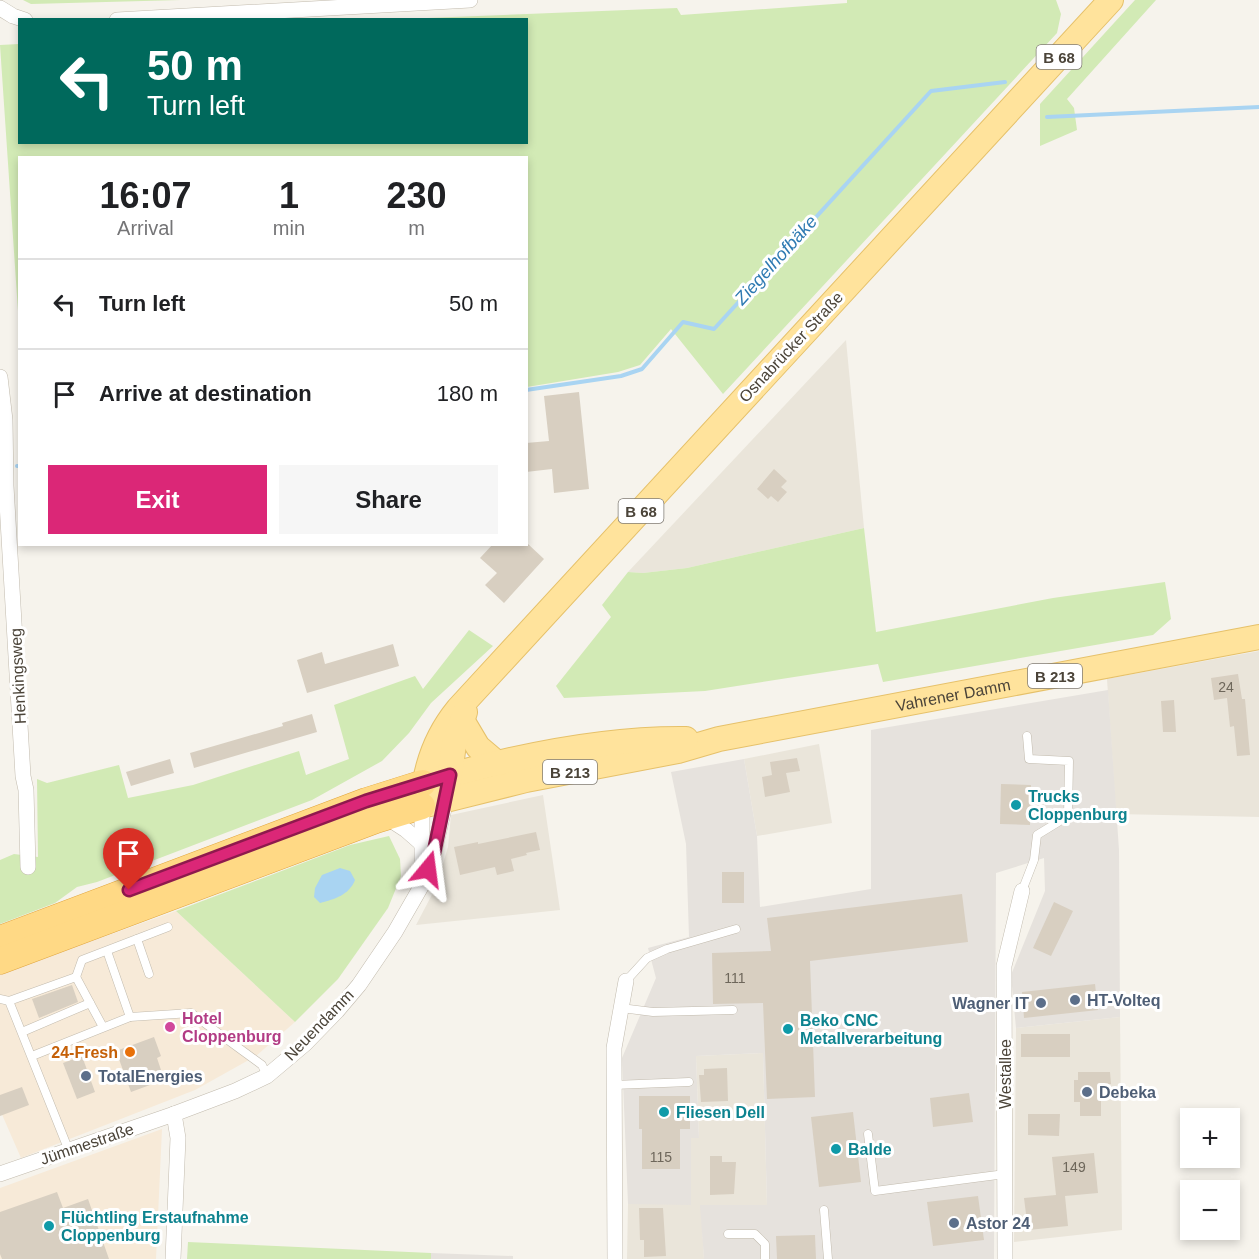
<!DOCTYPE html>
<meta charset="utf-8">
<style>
:root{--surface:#fff;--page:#f6f6f6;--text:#202124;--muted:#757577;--line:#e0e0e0;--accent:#db2777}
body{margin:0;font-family:Helvetica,sans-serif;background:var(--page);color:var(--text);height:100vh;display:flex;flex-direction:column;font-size:22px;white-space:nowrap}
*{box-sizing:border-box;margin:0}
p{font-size:20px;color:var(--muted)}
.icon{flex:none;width:33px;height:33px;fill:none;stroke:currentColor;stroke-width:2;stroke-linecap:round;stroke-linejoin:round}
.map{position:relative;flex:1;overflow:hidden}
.details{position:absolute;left:18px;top:156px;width:510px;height:390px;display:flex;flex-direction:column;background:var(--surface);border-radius:0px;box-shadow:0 3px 9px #0003}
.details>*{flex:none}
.hud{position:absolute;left:18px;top:18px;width:510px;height:126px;border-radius:0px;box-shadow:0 3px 9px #0003;background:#00695c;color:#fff;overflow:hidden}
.controls{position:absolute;left:1180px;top:1108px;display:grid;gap:12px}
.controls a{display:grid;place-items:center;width:60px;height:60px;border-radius:0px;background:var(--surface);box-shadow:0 3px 9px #0003;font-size:30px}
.pin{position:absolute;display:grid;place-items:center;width:51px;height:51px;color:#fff;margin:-62px -26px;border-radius:50% 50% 50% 0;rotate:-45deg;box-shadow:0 0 6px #0007}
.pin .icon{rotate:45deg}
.me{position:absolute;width:66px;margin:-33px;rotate:16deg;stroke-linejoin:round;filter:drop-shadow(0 0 4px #0008)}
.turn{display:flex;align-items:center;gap:21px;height:126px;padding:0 30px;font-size:27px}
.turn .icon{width:78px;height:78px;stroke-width:2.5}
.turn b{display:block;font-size:42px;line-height:51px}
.eta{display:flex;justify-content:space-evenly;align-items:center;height:102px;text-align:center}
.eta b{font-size:36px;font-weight:700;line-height:42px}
.action{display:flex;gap:12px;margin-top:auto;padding:12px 30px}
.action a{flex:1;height:69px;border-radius:0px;background:var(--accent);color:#fff;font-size:24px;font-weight:700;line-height:69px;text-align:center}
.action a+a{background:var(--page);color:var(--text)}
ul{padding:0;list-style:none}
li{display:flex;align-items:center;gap:18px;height:90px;padding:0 30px;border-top:2px solid var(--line)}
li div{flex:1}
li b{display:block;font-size:22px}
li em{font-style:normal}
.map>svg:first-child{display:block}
.residential{fill:#eae5da}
.commercial{fill:#f7ead8}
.industrial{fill:#e6e2dd}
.green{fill:#d2eab5}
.water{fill:#a9d4f2}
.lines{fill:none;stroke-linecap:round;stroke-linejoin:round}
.stream{stroke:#a9d4f2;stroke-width:4}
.building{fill:#d8cfc1}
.service-casing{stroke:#c2bbae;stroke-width:9}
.minor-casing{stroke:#c2bbae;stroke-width:16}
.primary-casing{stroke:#e6c16a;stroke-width:26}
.trunk-casing{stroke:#e0a43c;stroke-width:27}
.service{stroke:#fff;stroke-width:8}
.minor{stroke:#fff;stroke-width:15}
.primary{stroke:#ffe39c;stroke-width:24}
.trunk{stroke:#ffd985;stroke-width:26}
.route-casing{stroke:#8e194d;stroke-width:15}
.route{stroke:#db2777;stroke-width:10}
.culture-dot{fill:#0f9aa8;stroke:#fff;stroke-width:2}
.service-dot{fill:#5c6f8a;stroke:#fff;stroke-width:2}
.hotel-dot{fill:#d1479c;stroke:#fff;stroke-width:2}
.food-dot{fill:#e8710a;stroke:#fff;stroke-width:2}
.labels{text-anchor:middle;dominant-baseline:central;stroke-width:6;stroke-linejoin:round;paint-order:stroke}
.number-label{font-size:14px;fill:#6e675b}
.shield{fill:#fff;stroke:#817c74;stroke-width:1.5}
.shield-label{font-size:15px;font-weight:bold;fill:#4b4439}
.street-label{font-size:16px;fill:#4b4439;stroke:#fff}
.culture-label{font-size:16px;font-weight:bold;fill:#0d838f;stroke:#fff;text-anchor:start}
.service-label{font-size:16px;font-weight:bold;fill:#4e5e75;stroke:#fff;text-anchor:start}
.hotel-label{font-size:16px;font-weight:bold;fill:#b23c85;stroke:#fff;text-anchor:start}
.food-label{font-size:16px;font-weight:bold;fill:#c56008;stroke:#fff;text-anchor:end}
.water-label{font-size:18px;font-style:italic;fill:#2e7ab2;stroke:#fff}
</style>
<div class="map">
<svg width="1259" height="1259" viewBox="0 0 1259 1259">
<rect width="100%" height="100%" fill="#f6f3ec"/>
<g class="residential">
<polygon points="846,340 864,528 687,568 643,573 628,572"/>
<polygon points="1259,651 1259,817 1116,814 1107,679"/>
<polygon points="819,744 832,823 757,836 744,759"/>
<polygon points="543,795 560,910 416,925 436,887 448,847 451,815"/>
<polygon points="1120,1017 1122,1230 1014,1242 1016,1028"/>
<polygon points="763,1053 767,1205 701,1205 704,1259 627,1259 628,1204 691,1204 691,1138 699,1137 696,1056"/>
</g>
<g class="commercial">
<polygon points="176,911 295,1022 256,1056 195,1090 21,1158 0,1110 0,974"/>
<polygon points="162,1129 156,1259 0,1259 0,1188"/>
</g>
<g class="industrial">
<polygon points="1108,690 1119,850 1120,1017 1016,1028 1011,975 1045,891 1044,858 996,873 994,1259 704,1259 700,1205 767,1205 763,1053 696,1056 699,1138 691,1138 691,1205 628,1204 622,1058 656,978 648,948 689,937 686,844 671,772 744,759 757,836 760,907 871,889 871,730"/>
<polygon points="431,1253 513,1256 513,1259 431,1259"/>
</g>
<g class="green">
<polygon points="23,0 181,0 31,4"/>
<polygon points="847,0 1056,0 1061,14 1057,33 723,394 671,329 640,365 618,372 527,387 526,158 20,158 19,326 0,45 19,44 20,142 526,142 526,20 401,19 677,8 681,15 847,3"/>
<polygon points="1135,0 1156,0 1067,99 1074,108 1077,130 1040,146 1040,104"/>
<polygon points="864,528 876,632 1053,598 1165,582 1171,619 1153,635 883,682 878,664 705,691 564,698 556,686 611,617 602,605 628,572 643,573 687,568"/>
<polygon points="469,630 493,646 431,703 409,733 382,761 312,800 97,882 77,887 55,903 0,924 0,860 14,854 38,857 37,779 47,783 119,765 128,798 193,785 299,751 306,775 349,759 334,705 415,676 423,689"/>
<polygon points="389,836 400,859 401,876 388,908 338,979 295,1022 176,911 350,845"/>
<polygon points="188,1242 431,1253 431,1259 187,1259"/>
</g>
<path class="water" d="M 340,868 L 350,871 L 355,880 C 349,895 335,899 320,903 L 314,897 L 315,888 L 322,875 Z"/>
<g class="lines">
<g class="stream">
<polyline points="1047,117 1259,107"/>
<polyline points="526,390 621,376 642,369 683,322 714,329 931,91 1005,82"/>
<polyline points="17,466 20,466"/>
</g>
</g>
<g class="building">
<polygon points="579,392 589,489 554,493 552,469 526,472 526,443 549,441 544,396"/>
<polygon points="774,469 787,481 781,487 787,492 778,502 771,496 768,499 757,489"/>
<polygon points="493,544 528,544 544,559 504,603 485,585 497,573 480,558"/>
<polygon points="393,644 399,666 307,693 297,660 322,652 325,664"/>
<polygon points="1238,674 1242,699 1245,699 1250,755 1237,756 1234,726 1230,727 1227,698 1214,700 1211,678"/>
<polygon points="1174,700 1176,732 1163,732 1161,701"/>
<polygon points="312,714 317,732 194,768 190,753 283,726 282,723"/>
<polygon points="797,758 800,771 786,773 790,792 765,797 762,777 772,775 770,762"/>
<polygon points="170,759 174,773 131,786 126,772"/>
<polygon points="1001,784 1031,785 1030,825 1000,824"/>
<polygon points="536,832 540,850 526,853 527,855 511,859 514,871 497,875 495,867 460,875 454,847 478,842 478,844"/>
<rect x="722" y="872" width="22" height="31"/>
<polygon points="962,894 968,942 810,961 815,1097 767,1099 763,1003 713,1004 712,953 771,951 767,918"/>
<polygon points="1054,902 1073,911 1051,956 1033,948"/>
<polygon points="1095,984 1098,1010 1024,1018 1022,992"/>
<polygon points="72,985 78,1002 39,1018 32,999"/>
<rect x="1021" y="1034" width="49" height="23"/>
<polygon points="154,1037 161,1056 157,1058 162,1073 155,1075 158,1082 131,1092 116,1051"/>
<polygon points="82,1056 95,1092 77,1099 63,1063"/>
<polygon points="727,1068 728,1101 701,1102 699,1075 704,1075 704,1069"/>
<polygon points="1078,1072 1110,1072 1111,1084 1101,1084 1101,1116 1080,1116 1080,1102 1074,1102 1074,1080 1078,1080"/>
<polygon points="22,1087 29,1105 0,1116 0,1095"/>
<polygon points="969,1093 973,1122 933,1127 930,1098"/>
<polygon points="639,1096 690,1096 690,1129 680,1129 680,1169 642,1169 642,1129 639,1129"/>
<polygon points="853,1112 861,1182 819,1187 811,1117"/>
<polygon points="1028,1114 1060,1114 1059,1136 1028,1135"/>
<polygon points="1094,1153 1098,1193 1065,1196 1068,1226 1028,1230 1024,1198 1056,1195 1052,1157"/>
<polygon points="710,1156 722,1156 722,1162 736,1162 734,1194 710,1195"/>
<polygon points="57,1192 63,1208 88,1199 109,1259 2,1259 0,1254 0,1212"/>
<polygon points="978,1196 984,1240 933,1246 927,1202"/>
<polygon points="639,1208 663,1208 666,1256 644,1257 644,1240 640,1240"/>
<polygon points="815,1235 816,1259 777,1259 776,1236"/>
</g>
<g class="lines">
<g class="service-casing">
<g id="service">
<polyline points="1022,891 1034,860 1037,835 1068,816 1069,761 1029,759 1027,736"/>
<polyline points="137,939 149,974"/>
<polyline points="107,951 130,1017"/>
<polyline points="76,977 90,1003"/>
<polyline points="626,981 647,958 667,949 736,929"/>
<polyline points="0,999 9,1001 69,1151"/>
<polyline points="9,1001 76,977 82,960 168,927"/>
<polyline points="621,1008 653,1012 733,1010"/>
<polyline points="22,1032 90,1003 103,1027"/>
<polyline points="32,1056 130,1017 191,1013 262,1065 267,1076"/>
<polyline points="614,1085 689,1082"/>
<polyline points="868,1134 875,1191 1005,1174"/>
<polyline points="824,1210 828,1259"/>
<polyline points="728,1234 755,1234 765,1244 765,1259"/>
</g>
</g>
<g class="minor-casing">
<g id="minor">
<polyline points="0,8 13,16 25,20"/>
<polyline points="117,20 470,0"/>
<polyline points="0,377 5,420 6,486 23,776 26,790 28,867"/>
<polyline points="386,817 406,830 422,844"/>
<polyline points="422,875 422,806"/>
<polyline points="0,1174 174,1114 235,1091 267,1076 305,1044 337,1011 359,985 395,932 422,885 434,852 446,800"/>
<polyline points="173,1259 178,1138 174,1114"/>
<polyline points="615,1259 614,1048 626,981"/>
<polyline points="1005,1259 1004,966 1022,891"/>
</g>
</g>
<g class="primary-casing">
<g id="primary">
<path id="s1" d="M 1111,0 L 458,709 C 435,737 424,770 422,806 L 526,780 L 678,751 L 719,739 L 1259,637"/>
<polyline points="462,720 478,747 498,764"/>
<path d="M 423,783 C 507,758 599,738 686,739"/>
<polyline points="448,789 454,744 465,712"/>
</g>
</g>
<g class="trunk-casing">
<g id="trunk">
<polyline points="0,939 366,801 423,783"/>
<polyline points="0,961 376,820 422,806"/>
</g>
</g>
<use href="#service" class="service"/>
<use href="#minor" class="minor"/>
<use href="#primary" class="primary"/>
<use href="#trunk" class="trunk"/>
</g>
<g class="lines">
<g class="route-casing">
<polyline id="route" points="129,890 366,801 450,775 434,852 428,869"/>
</g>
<use href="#route" class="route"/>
</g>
<g class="culture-dot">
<circle cx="1016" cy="805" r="6"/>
<circle cx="788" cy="1029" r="6"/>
<circle cx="664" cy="1112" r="6"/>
<circle cx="836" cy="1149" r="6"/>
<circle cx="49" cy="1226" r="6"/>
</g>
<g class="service-dot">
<circle cx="1075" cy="1000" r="6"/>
<circle cx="1041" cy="1003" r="6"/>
<circle cx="86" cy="1076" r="6"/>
<circle cx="1087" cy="1092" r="6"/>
<circle cx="954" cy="1223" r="6"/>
</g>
<circle class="hotel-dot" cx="170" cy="1027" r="6"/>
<circle class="food-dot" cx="130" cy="1052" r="6"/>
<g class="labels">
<g class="number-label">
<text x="1226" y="687">24</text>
<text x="735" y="978">111</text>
<text x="661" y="1157">115</text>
<text x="1074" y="1167">149</text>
</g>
<g class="shield">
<rect x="1036.5" y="45" width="45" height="24" rx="4.5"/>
<rect x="618.5" y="499" width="45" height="24" rx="4.5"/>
<rect x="1028" y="664" width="54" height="24" rx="4.5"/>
<rect x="543" y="760" width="54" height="24" rx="4.5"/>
</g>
<g class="shield-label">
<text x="1059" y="57">B 68</text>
<text x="641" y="511">B 68</text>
<text x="1055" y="676">B 213</text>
<text x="570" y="772">B 213</text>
</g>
<g class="street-label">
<text transform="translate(791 347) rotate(-47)">Osnabrücker Straße</text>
<text transform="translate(18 676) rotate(-93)">Henkingsweg</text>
<text stroke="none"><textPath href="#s1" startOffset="1612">Vahrener Damm</textPath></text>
<text transform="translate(319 1025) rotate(-46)">Neuendamm</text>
<text transform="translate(1005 1074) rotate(-90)">Westallee</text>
<text transform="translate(87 1144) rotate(-19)">Jümmestraße</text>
</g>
<g class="culture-label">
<text x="1028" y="796">Trucks<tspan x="1028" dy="18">Cloppenburg</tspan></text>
<text x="800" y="1020">Beko CNC<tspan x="800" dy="18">Metallverarbeitung</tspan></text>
<text x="676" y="1112">Fliesen Dell</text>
<text x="848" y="1149">Balde</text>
<text x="61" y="1217">Flüchtling Erstaufnahme<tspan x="61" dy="18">Cloppenburg</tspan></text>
</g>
<g class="service-label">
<text x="1087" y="1000">HT-Volteq</text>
<text x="1029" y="1003" text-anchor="end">Wagner IT</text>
<text x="98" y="1076">TotalEnergies</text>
<text x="1099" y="1092">Debeka</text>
<text x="966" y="1223">Astor 24</text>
</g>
<g class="hotel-label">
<text x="182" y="1018">Hotel<tspan x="182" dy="18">Cloppenburg</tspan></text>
</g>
<g class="food-label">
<text x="118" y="1052">24-Fresh</text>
</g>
<g class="water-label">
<text transform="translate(776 260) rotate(-48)">Ziegelhofbäke</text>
</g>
</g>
</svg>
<div class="controls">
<a>+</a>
<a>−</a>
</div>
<div class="pin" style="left:129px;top:890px;background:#d93025"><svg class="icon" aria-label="arrive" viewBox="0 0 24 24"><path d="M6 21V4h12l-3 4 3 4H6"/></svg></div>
<svg class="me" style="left:428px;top:869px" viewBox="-20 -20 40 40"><path d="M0-17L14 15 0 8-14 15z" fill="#db2777" stroke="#fff" stroke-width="4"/></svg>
<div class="hud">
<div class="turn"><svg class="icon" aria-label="left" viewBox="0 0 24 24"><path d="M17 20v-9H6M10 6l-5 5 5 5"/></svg><div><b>50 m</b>Turn left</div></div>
</div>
<section class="details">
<div class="eta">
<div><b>16:07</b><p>Arrival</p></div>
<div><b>1</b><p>min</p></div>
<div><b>230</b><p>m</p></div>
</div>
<ul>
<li><svg class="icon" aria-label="left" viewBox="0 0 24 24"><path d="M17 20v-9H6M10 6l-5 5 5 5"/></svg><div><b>Turn left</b></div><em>50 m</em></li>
<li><svg class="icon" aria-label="arrive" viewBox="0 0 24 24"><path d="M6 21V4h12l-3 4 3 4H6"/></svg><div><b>Arrive at destination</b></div><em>180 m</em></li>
</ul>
<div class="action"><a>Exit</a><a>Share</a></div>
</section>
</div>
